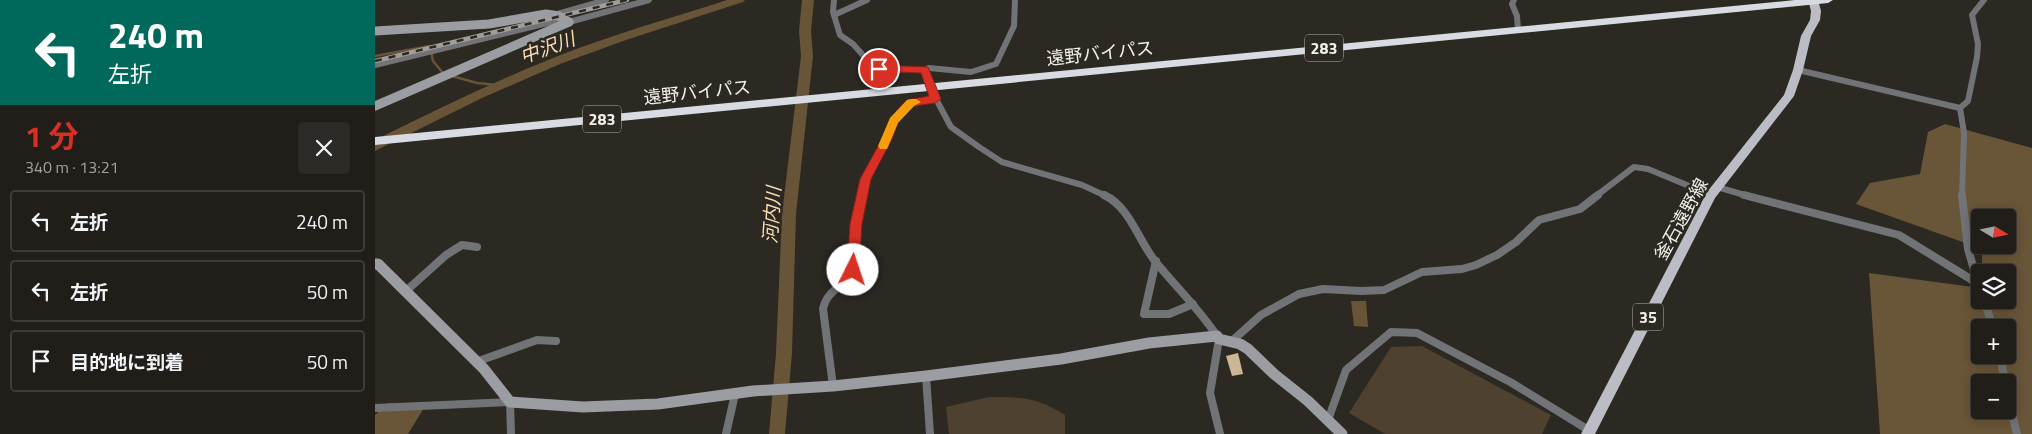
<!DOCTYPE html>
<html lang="ja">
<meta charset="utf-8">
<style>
:root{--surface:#211e1a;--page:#2d2b27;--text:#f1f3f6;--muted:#a2a2a2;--line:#3e3c39;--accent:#d93025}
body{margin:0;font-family:"Titillium Web","Noto Sans JP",sans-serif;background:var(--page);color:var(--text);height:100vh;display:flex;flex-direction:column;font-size:19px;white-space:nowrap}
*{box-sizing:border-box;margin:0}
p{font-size:16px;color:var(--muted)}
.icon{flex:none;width:28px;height:28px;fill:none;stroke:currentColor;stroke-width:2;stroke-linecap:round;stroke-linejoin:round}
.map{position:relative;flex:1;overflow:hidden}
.details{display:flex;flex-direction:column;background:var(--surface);width:375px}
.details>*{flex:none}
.hud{background:#00695c;color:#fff;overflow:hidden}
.needle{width:32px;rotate:100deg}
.tools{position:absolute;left:1596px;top:209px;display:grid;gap:10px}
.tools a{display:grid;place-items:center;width:45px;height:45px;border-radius:5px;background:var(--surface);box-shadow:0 2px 12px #0003,0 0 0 1px var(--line);font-size:25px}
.pin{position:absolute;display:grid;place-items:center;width:42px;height:42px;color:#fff;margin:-21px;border:2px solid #fff;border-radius:50%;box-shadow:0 1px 5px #0007}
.me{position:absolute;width:55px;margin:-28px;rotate:4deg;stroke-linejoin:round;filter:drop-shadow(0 0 4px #0008)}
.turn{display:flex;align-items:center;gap:18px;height:105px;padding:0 25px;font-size:22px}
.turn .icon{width:65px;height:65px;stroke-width:2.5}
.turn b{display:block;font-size:35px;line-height:42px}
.round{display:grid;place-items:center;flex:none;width:52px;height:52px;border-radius:5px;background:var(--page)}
.headline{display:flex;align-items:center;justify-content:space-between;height:85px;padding:0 25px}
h1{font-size:30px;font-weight:700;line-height:38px;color:var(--accent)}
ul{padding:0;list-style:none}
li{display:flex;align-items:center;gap:15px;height:62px;margin:0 10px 8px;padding:0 15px;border:2px solid var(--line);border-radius:5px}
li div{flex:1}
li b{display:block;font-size:19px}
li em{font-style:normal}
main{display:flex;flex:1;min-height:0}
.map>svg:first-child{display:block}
.green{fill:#4e412f}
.forest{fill:#695538;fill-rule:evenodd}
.water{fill:#685437}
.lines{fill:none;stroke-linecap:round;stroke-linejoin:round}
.stream{stroke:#685437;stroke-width:2.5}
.river{fill:#685437;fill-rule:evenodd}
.building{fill:#ccb696}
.street-far1{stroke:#727376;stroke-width:6}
.street{stroke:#727376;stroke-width:8}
.secondary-far1{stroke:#9b9da2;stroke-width:9}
.secondary{stroke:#9b9da2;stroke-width:11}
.primary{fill:#bcbdc4;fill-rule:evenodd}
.highway{fill:#d9dbe3;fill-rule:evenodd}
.rail-casing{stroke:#a19d98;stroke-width:4.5}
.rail{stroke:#2c2822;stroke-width:2.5;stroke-dasharray:7;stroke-linecap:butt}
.route{fill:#d93025;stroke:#8d1f18}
.slow{fill:#f59e0b}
.labels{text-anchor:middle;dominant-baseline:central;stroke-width:5;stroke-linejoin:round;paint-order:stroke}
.shield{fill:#2c2822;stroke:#b7b3af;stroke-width:1}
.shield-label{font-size:16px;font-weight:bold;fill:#f2efeb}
.street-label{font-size:18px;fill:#f2efeb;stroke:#2c2822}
.water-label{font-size:19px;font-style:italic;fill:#fcdeb4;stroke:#2c2822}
</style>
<main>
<section class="details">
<div class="hud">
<div class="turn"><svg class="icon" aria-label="left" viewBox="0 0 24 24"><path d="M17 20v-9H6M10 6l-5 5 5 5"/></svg><div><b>240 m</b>左折</div></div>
</div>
<div class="headline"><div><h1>1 分</h1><p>340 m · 13:21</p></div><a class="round"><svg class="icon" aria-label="close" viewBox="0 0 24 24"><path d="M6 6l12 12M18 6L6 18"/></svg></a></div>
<ul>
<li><svg class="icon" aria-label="left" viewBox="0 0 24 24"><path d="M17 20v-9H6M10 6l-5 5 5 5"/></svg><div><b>左折</b></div><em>240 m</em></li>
<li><svg class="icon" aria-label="left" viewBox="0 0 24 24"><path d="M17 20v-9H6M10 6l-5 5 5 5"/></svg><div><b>左折</b></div><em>50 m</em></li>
<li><svg class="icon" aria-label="arrive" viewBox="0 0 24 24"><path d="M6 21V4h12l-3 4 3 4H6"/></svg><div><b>目的地に到着</b></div><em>50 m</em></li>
</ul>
</section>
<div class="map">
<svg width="1657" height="434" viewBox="0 0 1657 434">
<rect width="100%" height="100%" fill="#2c2822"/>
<g class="green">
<polygon points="1047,346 1176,415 1167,434 1010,434 974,413 1016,347"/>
<path d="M 614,397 C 645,397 663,397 690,415 L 690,434 L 574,434 L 571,407 Z"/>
</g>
<g class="forest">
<path d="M 1570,124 L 1657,148 L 1657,434 L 1505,434 L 1494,273 L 1605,288 L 1605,300 L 1632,300 L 1632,272 L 1607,272 L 1607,249 L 1481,204 L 1495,183 L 1545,174 L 1553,132 ZM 1605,218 L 1632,218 L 1632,245 L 1605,245 ZM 1605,328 L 1632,328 L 1632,355 L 1605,355 ZM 1605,382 L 1632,382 L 1632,410 L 1605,410 Z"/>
<polygon points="13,403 52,403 33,434 0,434 0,415"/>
</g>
<polygon class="water" points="976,301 991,301 993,327 979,326"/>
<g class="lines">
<g class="stream">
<polyline points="0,56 55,46 58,61 68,73"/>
<polyline points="77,76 102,83 122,85"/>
</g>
<g class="river">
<path d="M 352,0 L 370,0 L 368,2 L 251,40 L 185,64 L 107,98 L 0,151 L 0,140 C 67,107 134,74 204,48 C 253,30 303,16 352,0 Z"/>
<polygon points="427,0 439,0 436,31 438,56 421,214 417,353 410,434 394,434 401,353 407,214 426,56 424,31"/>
</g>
</g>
<polygon class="building" points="863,353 868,374 857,376 851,356"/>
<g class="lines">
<g class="street-far1">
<polyline points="459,0 458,12 465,35 478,44 495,63 504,69 550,70 554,68 596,72 621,64 639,26 640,0"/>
<polyline points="1139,0 1137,4 1142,16 1143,30"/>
<polyline points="179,15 231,0"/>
<polyline points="459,15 492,0"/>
<polyline points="194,22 274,0"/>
<polyline points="0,65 189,19"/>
<polyline points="550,70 561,99 576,127 604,147 627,162 707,185 731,196"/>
<polyline points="1423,70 1585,108"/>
<polyline points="1585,108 1589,133 1587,196"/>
<polyline points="1585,108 1593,101 1602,57 1603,44 1597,15 1609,0"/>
<polyline points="1342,187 1373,196"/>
<polyline points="485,196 490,179 512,139 518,121 536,103 561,99"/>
<polyline points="1221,196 1259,167 1273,169 1336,195"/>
</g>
<g class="street">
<path d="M 729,195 C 755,207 763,240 780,261 C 801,287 824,309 842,336"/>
<polyline points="1369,195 1524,235 1602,283"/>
<polyline points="1587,195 1593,249 1605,290"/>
<polyline points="781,261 769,314 794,314 818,304"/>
<polyline points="31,291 71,255 87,245 102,247"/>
<polyline points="1609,300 1618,328"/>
<polyline points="844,339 835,393 845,434"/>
<polyline points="857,341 886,315 924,294 948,289 986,291 1009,290 1047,272 1087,269 1101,265 1122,255 1141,242 1164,220 1205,209 1223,195"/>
<polyline points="1625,355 1630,382"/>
<polyline points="101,362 162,340 181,341"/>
<polyline points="551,376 555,434"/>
<path d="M 458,386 L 448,309 C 453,286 473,288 478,270 C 480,260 479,248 480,238 C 481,224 483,209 486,195"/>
<polyline points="1632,394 1642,434"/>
<polyline points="0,408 135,402 136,434"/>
<polyline points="953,420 971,370 1016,332 1042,333 1137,383 1215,431"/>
<polyline points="351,434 360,394"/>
</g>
<g class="secondary-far1">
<polyline points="0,31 114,24 171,14 184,16 194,22"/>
<polyline points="0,106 194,22"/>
</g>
<polyline class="secondary" points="0,264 3,264 109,369 135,402 208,407 283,404 378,391 458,386 551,376 686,359 774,343 842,336 844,339 865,344 873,349 899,374 933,401 967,434"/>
<polygon class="primary" points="1433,0 1443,0 1446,11 1445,20 1436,36 1428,70 1419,96 1340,198 1220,434 1206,434 1332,192 1409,95 1418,70 1426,36 1435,20 1436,11"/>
<polygon class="highway" points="1420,0 1458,0 1453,3 0,145 0,137"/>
<g class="rail-casing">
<polyline id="rail" points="0,61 252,0"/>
</g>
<use href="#rail" class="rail"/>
</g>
<polygon class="route" points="504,65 553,67 566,99 560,103 539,106 523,122 517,139 496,179 487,224 484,270 482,274 474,274 472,270 475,224 485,179 507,139 515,118 532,100 554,96 546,73 501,71 499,69"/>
<polygon class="slow" points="536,99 541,99 546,102 539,106 523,123 512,149 505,149 503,146 515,118 532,100"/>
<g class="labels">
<g class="shield">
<rect x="930" y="34.5" width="38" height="27" rx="4"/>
<rect x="208" y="105.5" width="38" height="27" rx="4"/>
<rect x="1258" y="303.5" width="30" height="27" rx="4"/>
</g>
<g class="shield-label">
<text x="949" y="48">283</text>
<text x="227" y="119">283</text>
<text x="1273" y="317">35</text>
</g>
<g class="street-label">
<text transform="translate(725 53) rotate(-6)">遠野バイパス</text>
<text transform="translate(322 92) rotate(-6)">遠野バイパス</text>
<text transform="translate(1306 219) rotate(-61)">釜石遠野線</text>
</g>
<g class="water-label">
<text transform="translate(172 47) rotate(-20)">中沢川</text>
<text transform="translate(396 215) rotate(-86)">河内川</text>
</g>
</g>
</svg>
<div class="tools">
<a><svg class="needle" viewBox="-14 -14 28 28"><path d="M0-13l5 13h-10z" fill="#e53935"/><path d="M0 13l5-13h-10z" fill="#a2a2a2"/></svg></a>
<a><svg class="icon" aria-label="layers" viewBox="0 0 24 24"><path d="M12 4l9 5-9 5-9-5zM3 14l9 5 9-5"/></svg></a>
<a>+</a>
<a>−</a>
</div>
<div class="pin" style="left:504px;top:69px;background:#d93025"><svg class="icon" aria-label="arrive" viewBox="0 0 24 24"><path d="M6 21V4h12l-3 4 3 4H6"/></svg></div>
<svg class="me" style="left:478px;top:270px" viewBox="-20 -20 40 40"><circle r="19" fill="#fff"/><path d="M0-13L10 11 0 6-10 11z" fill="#d93025"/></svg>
</div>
</main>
